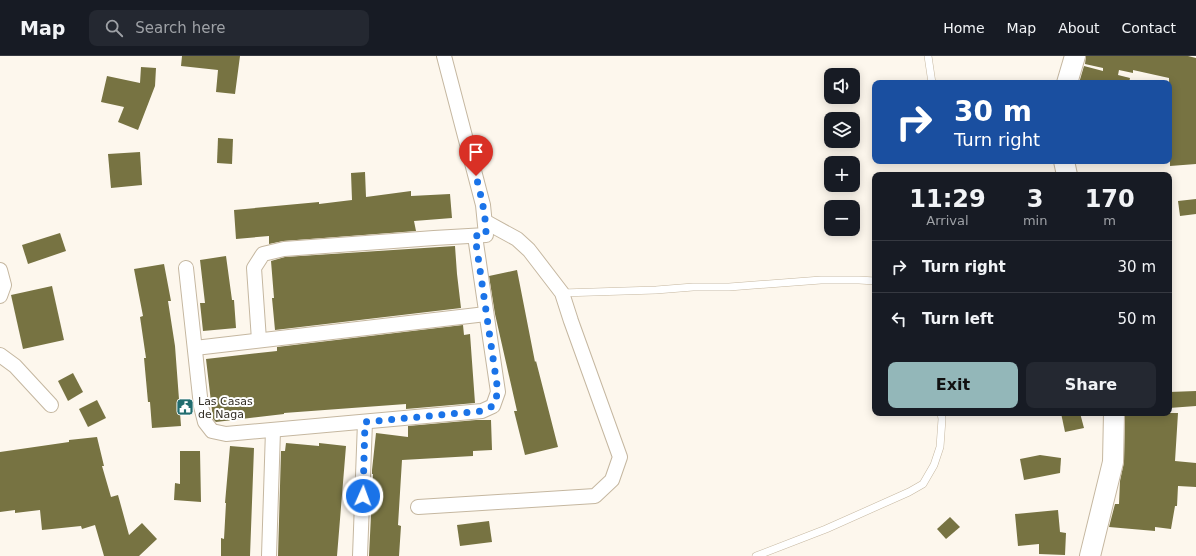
<!DOCTYPE html>
<meta charset="utf-8">
<style>
:root{--surface:#171b24;--page:#242831;--text:#f1f3f6;--muted:#9ea1a6;--line:#363941;--accent:#93b7b9}
body{margin:0;font-family:"DejaVu Sans",sans-serif;background:var(--page);color:var(--text);height:100vh;display:flex;flex-direction:column;font-size:15px;white-space:nowrap}
*{box-sizing:border-box;margin:0}
p{font-size:13px;color:var(--muted)}
.icon{flex:none;width:22px;height:22px;fill:none;stroke:currentColor;stroke-width:2;stroke-linecap:round;stroke-linejoin:round}
.map{position:relative;flex:1;overflow:hidden}
.panel{position:absolute;left:872px;top:116px;width:300px;height:244px;display:flex;flex-direction:column;background:var(--surface);border-radius:8px;box-shadow:0 2px 10px #0003}
.panel>*{flex:none}
.guide{position:absolute;left:872px;top:24px;width:300px;height:84px;border-radius:8px;box-shadow:0 2px 10px #0003;background:#1a4fa0;color:#fff;overflow:hidden}
.fabs{position:absolute;left:824px;top:12px;display:grid;gap:8px}
.fabs a{display:grid;place-items:center;width:36px;height:36px;border-radius:8px;background:var(--surface);box-shadow:0 2px 10px #0003;font-size:20px}
.pin{position:absolute;display:grid;place-items:center;width:34px;height:34px;color:#fff;margin:-41px -17px;border-radius:50% 50% 50% 0;rotate:-45deg;box-shadow:0 0 4px #0007}
.pin .icon{rotate:45deg}
.me{position:absolute;width:44px;margin:-22px;rotate:2deg;stroke-linejoin:round;filter:drop-shadow(0 0 3px #0008)}
.turn{display:flex;align-items:center;gap:14px;height:84px;padding:0 16px;font-size:18px}
.turn .icon{width:52px;height:52px;stroke-width:2.5}
.turn b{display:block;font-size:28px;line-height:34px}
.eta{display:flex;justify-content:space-evenly;align-items:center;height:68px;text-align:center}
.eta b{font-size:24px;font-weight:800;line-height:28px}
.action{display:flex;gap:8px;margin-top:auto;padding:8px 16px}
.action a{flex:1;height:46px;border-radius:8px;background:var(--accent);color:#111;font-size:16px;font-weight:800;line-height:46px;text-align:center}
.action a+a{background:var(--page);color:var(--text)}
ul{padding:0;list-style:none}
li{display:flex;align-items:center;gap:12px;height:52px;padding:0 16px;border-top:1px solid var(--line)}
li div{flex:1}
li b{display:block;font-size:15px}
li em{font-style:normal}
header{display:flex;align-items:center;gap:24px;box-sizing:border-box;height:56px;padding:0 20px;background:var(--surface);border-bottom:1px solid var(--line)}
header strong{font-size:19px}
nav{display:flex;gap:22px;margin-inline-start:auto;font-size:14px}
.search{width:280px;height:36px;background:var(--page);display:flex;align-items:center;gap:10px;box-sizing:border-box;padding:0 14px;border-radius:8px;color:var(--muted);font-size:15px}
.map>svg:first-child{display:block}
.building{fill:#777342}
.lines{fill:none;stroke-linecap:round;stroke-linejoin:round}
.lane-casing{stroke:#c5b7a0;stroke-width:8}
.street-casing{stroke:#c5b7a0;stroke-width:16}
.secondary-casing{stroke:#c5b7a0;stroke-width:22}
.lane{stroke:#fff;stroke-width:7}
.street{stroke:#fff;stroke-width:14}
.secondary{stroke:#fff;stroke-width:20}
.route{stroke:#1a73e8;stroke-width:7;stroke-dasharray:0 12.6}
.labels{text-anchor:middle;dominant-baseline:central;stroke-width:4;stroke-linejoin:round;paint-order:stroke}
.poi-label{font-size:11px;fill:#332e25;stroke:#fff;text-anchor:start}
</style>
<header>
<strong>Map</strong>
<div class="search"><svg class="icon" aria-label="search" viewBox="0 0 24 24"><circle cx="10" cy="10" r="6"/><path d="M15 15l6 6"/></svg>Search here</div>
<nav><a>Home</a><a>Map</a><a>About</a><a>Contact</a></nav>
</header>
<div class="map">
<svg width="1196" height="500" viewBox="0 0 1196 500">
<rect width="100%" height="100%" fill="#fdf7ed"/>
<g class="building">
<polygon points="182,0 240,0 235,38 216,36 218,14 181,10"/>
<polygon points="1086,0 1188,0 1196,2 1196,108 1170,110 1169,22 1133,14 1133,17 1119,14 1118,19 1130,22 1129,27 1079,27 1084,10 1103,15 1103,12 1085,8"/>
<polygon points="141,11 156,12 155,30 138,74 118,66 124,51 101,46 107,20 140,27"/>
<polygon points="218,82 233,83 232,108 217,107"/>
<polygon points="140,96 142,129 111,132 108,98"/>
<polygon points="365,116 366,141 411,135 411,140 450,138 452,162 414,165 416,175 283,185 269,188 269,180 236,183 234,154 319,146 319,148 352,144 351,117"/>
<polygon points="1196,143 1196,158 1180,160 1178,145"/>
<polygon points="60,177 66,195 28,208 22,189"/>
<polygon points="455,190 457,218 461,252 275,274 272,242 274,242 271,205 285,201"/>
<polygon points="226,200 232,244 234,244 236,272 203,275 200,247 205,247 200,204"/>
<polygon points="164,208 171,245 168,245 175,290 181,370 152,372 150,346 148,346 144,302 146,302 140,261 143,260 134,213"/>
<polygon points="517,214 535,306 536,305 558,391 525,399 514,355 517,355 495,258 489,220"/>
<polygon points="52,230 64,284 23,293 11,239"/>
<polygon points="463,269 464,279 470,278 475,347 406,353 406,348 284,357 284,358 216,366 213,363 206,303 277,295 277,291"/>
<polygon points="73,317 83,336 68,345 58,325"/>
<polygon points="1196,335 1196,350 1169,352 1169,336"/>
<polygon points="97,344 106,362 88,371 79,353"/>
<polygon points="1061,357 1080,357 1084,372 1065,376"/>
<polygon points="1125,357 1178,357 1175,405 1196,407 1196,431 1178,430 1177,450 1175,450 1171,473 1155,471 1155,475 1109,471 1115,448 1119,448 1120,425 1124,406"/>
<polygon points="476,364 491,364 492,394 473,395 473,400 402,404 398,469 401,470 399,500 369,500 373,418 372,418 372,414 376,377 408,381 408,370"/>
<polygon points="97,381 104,410 102,410 111,441 118,439 129,479 142,467 157,483 139,500 104,500 95,469 82,473 81,470 42,474 40,454 15,457 15,454 0,456 0,396 69,386 69,384"/>
<polygon points="286,387 319,390 319,387 346,390 337,500 278,500 281,395 285,395"/>
<polygon points="230,390 254,392 250,500 221,500 221,482 224,483 226,447 225,447"/>
<polygon points="180,395 200,395 201,446 174,444 175,427 180,428"/>
<polygon points="1040,399 1061,402 1060,417 1024,424 1020,403"/>
<polygon points="1058,454 1060,476 1066,477 1065,499 1039,498 1039,488 1018,490 1015,458"/>
<polygon points="950,461 960,471 946,483 937,473"/>
<polygon points="489,465 492,486 460,490 457,469"/>
</g>
<g class="lines">
<g class="lane-casing">
<g id="lane">
<polyline points="928,0 932,27"/>
<polyline points="562,237 656,234 693,231 729,231 821,224 859,224 875,225"/>
<polyline points="756,500 826,473 909,436 923,428 934,409 940,391 942,363 941,357"/>
</g>
</g>
<g class="street-casing">
<g id="street">
<polyline points="186,212 201,350 205,366 212,375 226,378 482,355 493,350 498,336 475,180"/>
<polyline points="0,214 4,229 0,240"/>
<polyline points="259,284 254,212 263,198 284,193 434,182 486,179 483,149 444,0"/>
<polyline points="195,292 486,258"/>
<polyline points="0,299 15,310 51,349"/>
<polyline points="418,451 595,440 612,424 620,401 571,265 562,237 529,194 517,183 486,166"/>
<polyline points="269,500 273,374"/>
<polyline points="360,500 365,366"/>
</g>
</g>
<g class="secondary-casing">
<g id="secondary">
<polyline points="1067,27 1075,0"/>
<polyline points="1064,105 1067,119"/>
<polyline points="1090,500 1113,406 1114,357"/>
</g>
</g>
<use href="#lane" class="lane"/>
<use href="#street" class="street"/>
<use href="#secondary" class="secondary"/>
</g>
<g class="lines">
<path class="route" d="M 363,440 L 365,366 L 482,355 L 493,350 L 498,336 L 475,180 L 486,179 C 486,159 481,140 476,120"/>
</g>
<defs>
<g id="civic-square" transform="scale(0.9)"><rect x="-9" y="-9" width="18" height="18" rx="4" fill="#216d6f" stroke="#fff"/><path d="M-.6-6.5H3V-4.5H.6V-3L4-1V1h2V6H-6V1h2V-1L-.6-3ZM-1.2 2.5V6h2.4V2.5Z" fill="#fff"/></g>
</defs>
<g fill-rule="evenodd">
<use href="#civic-square" x="185" y="351"/>
</g>
<g class="labels">
<g class="poi-label">
<text x="198" y="345">Las Casas<tspan x="198" dy="13">de Naga</tspan></text>
</g>
</g>
</svg>
<div class="fabs">
<a><svg class="icon" aria-label="sound" viewBox="0 0 24 24"><path d="M4 9h4l5-4v14l-5-4H4zM17 9q2 3 0 6"/></svg></a>
<a><svg class="icon" aria-label="layers" viewBox="0 0 24 24"><path d="M12 4l9 5-9 5-9-5zM3 14l9 5 9-5"/></svg></a>
<a>+</a>
<a>−</a>
</div>
<div class="pin" style="left:476px;top:120px;background:#d93025"><svg class="icon" aria-label="arrive" viewBox="0 0 24 24"><path d="M6 21V4h12l-3 4 3 4H6"/></svg></div>
<svg class="me" style="left:363px;top:440px" viewBox="-20 -20 40 40"><circle r="17" fill="#1a73e8" stroke="#fff" stroke-width="3"/><path d="M0-11L8 9 0 5-8 9z" fill="#fff"/></svg>
<div class="guide">
<div class="turn"><svg class="icon" aria-label="right" viewBox="0 0 24 24"><path d="M7 20v-9h11M14 6l5 5-5 5"/></svg><div><b>30 m</b>Turn right</div></div>
</div>
<section class="panel">
<div class="eta">
<div><b>11:29</b><p>Arrival</p></div>
<div><b>3</b><p>min</p></div>
<div><b>170</b><p>m</p></div>
</div>
<ul>
<li><svg class="icon" aria-label="right" viewBox="0 0 24 24"><path d="M7 20v-9h11M14 6l5 5-5 5"/></svg><div><b>Turn right</b></div><em>30 m</em></li>
<li><svg class="icon" aria-label="left" viewBox="0 0 24 24"><path d="M17 20v-9H6M10 6l-5 5 5 5"/></svg><div><b>Turn left</b></div><em>50 m</em></li>
</ul>
<div class="action"><a>Exit</a><a>Share</a></div>
</section>
</div>
